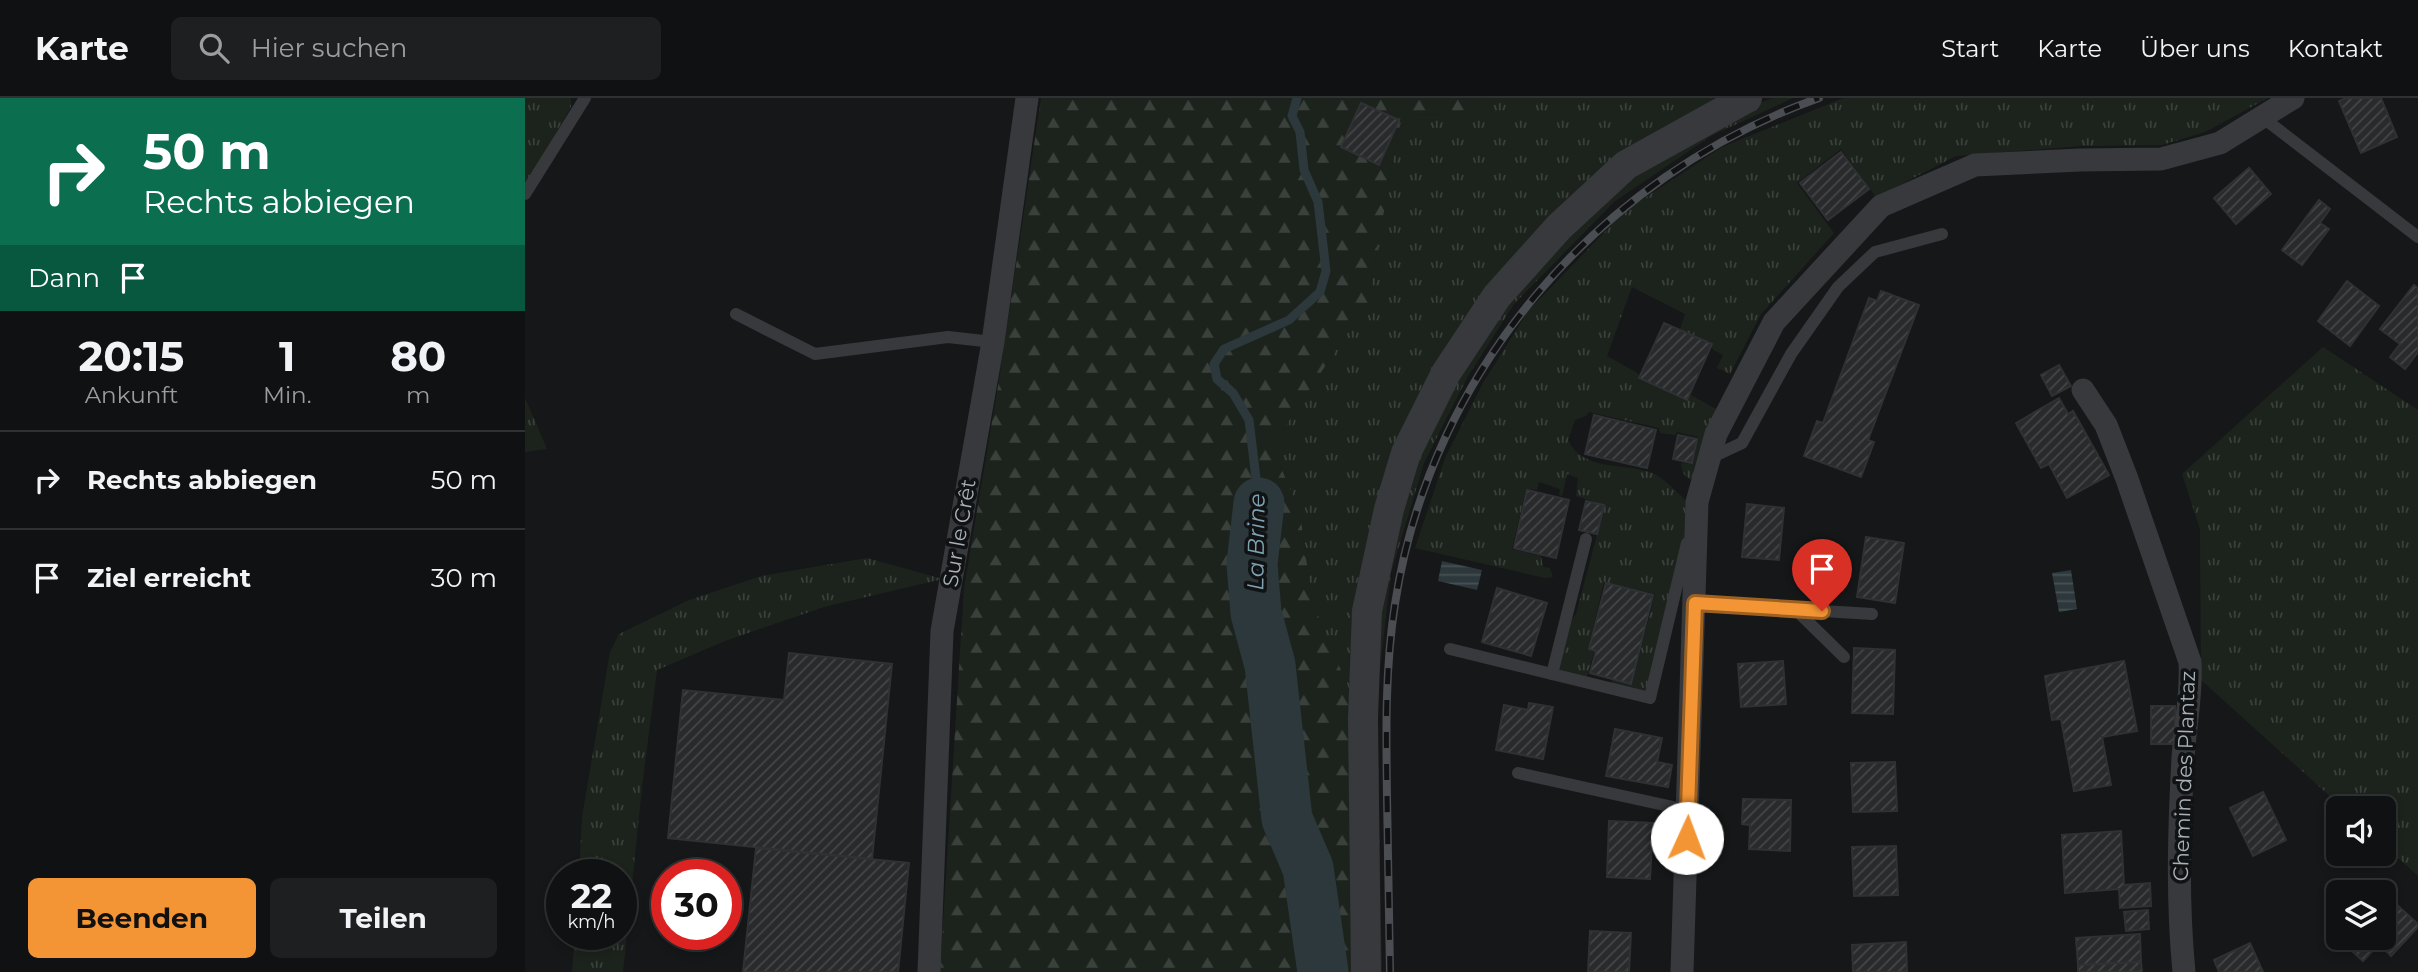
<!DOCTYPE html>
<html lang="de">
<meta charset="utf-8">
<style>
:root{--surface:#101112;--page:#1e1f20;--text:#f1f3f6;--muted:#9c9d9f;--line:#303132;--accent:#f39534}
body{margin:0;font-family:Montserrat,sans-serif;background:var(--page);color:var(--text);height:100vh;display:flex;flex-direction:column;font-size:26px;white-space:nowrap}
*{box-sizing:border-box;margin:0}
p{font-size:23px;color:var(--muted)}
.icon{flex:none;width:38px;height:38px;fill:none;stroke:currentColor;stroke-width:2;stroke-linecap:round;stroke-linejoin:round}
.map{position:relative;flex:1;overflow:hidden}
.panel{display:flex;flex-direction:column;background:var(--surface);width:525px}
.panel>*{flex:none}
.hud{background:#0b6e4f;color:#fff;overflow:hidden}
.buttons{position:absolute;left:1801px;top:698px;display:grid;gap:14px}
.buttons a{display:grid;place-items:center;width:70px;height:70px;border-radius:10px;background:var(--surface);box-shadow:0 4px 10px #0003,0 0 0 2px var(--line);font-size:35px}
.speed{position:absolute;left:21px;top:761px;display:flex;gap:14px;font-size:35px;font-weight:700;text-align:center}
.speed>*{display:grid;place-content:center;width:91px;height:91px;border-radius:50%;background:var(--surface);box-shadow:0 4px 10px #0003,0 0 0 2px var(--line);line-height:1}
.speed small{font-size:18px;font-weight:400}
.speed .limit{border:10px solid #d22;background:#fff;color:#111}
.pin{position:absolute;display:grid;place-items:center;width:60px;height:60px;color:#fff;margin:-72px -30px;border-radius:50% 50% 50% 0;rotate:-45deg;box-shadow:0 0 7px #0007}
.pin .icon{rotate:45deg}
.me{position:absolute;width:77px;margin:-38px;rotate:2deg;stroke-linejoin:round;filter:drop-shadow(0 0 5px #0008)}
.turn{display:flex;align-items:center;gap:24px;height:147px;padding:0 28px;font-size:32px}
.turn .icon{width:91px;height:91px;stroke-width:2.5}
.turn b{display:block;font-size:49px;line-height:60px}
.then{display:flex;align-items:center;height:66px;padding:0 28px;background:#0003;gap:14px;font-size:26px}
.eta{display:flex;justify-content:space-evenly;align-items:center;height:119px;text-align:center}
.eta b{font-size:42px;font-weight:700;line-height:49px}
.action{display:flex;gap:14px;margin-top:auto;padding:14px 28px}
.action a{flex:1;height:80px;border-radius:10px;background:var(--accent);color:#111;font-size:28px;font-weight:700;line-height:80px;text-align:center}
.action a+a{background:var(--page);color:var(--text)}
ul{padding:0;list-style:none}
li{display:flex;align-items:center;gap:21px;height:98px;padding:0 28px;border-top:2px solid var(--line)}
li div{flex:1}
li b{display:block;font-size:26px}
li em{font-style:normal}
header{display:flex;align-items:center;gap:42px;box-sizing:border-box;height:98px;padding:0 35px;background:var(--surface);border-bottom:2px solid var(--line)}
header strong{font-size:33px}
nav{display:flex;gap:38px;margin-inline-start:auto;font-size:24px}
.search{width:490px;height:63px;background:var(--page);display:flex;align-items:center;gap:18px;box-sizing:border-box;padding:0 24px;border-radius:10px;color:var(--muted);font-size:26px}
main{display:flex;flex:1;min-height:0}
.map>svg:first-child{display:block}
.grass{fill:url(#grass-tufts)}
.forest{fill:url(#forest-firs)}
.water{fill:url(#water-rules)}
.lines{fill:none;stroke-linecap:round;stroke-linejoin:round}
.stream{stroke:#2c383c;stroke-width:9}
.river{stroke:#2c383c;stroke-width:51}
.building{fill:url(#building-hatch);stroke:#303134;stroke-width:2}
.service{stroke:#37393d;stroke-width:12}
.minor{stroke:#37393d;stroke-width:23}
.tertiary{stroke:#37393d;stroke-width:30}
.rail-casing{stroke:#4a4d52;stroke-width:8}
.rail{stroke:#111213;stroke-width:5;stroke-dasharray:16;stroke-linecap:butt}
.route-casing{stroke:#9e6122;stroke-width:18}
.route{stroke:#f39534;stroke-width:12}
.labels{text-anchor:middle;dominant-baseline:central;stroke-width:7;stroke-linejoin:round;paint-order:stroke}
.street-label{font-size:21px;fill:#a8b0b8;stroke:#111213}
.water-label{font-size:23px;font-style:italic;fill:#7fa3b3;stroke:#111213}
</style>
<header>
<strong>Karte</strong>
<div class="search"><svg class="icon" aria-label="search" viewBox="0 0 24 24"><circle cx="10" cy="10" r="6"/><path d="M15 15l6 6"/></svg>Hier suchen</div>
<nav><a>Start</a><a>Karte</a><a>Über uns</a><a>Kontakt</a></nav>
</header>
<main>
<section class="panel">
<div class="hud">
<div class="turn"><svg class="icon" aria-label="right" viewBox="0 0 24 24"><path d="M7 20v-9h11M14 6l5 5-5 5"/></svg><div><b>50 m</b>Rechts abbiegen</div></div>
<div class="then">Dann<svg class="icon" aria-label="arrive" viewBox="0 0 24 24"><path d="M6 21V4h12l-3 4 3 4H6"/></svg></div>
</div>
<div class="eta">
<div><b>20:15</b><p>Ankunft</p></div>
<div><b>1</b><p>Min.</p></div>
<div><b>80</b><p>m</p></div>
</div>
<ul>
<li><svg class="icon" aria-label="right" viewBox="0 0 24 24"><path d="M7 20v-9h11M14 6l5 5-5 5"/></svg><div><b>Rechts abbiegen</b></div><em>50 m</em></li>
<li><svg class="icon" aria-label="arrive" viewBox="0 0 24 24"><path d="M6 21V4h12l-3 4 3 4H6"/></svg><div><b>Ziel erreicht</b></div><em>30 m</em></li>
</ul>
<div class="action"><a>Beenden</a><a>Teilen</a></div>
</section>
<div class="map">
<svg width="1893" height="874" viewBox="0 0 1893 874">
<defs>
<pattern id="grass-tufts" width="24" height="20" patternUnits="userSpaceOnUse" patternTransform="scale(1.75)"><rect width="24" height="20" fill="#1c231c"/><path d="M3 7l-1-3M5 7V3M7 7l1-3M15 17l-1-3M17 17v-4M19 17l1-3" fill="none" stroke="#3a403b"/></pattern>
<pattern id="forest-firs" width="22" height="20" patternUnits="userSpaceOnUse" patternTransform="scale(1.75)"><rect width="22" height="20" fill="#1c231c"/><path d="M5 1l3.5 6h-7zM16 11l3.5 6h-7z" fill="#3a403b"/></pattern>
<pattern id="water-rules" width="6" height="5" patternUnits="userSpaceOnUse" patternTransform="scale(1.75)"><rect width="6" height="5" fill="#2c383c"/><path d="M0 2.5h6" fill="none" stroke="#485256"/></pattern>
<pattern id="building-hatch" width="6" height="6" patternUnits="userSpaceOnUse" patternTransform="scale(1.75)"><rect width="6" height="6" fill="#292a2c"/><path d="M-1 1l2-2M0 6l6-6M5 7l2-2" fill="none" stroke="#454648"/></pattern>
</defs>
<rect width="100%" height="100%" fill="#161718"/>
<g class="grass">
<polygon points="0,0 46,0 46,9 0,87"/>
<polygon points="959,0 1216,0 1032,127 879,353 836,620 787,503 775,415 747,348 843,204 876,17 932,16"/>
<polygon points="1247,0 1268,0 1186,38 1089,104 989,206 942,280 899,365 866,475 852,596 857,874 851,874 847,621 859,471 893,361 935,274 983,205 1012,169 1109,79 1177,31"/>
<path d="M 1319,0 L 1743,0 L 1680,34 L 1637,47 L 1556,48 L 1431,58 L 1351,99 L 1316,51 L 1272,85 L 1309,135 L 1236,216 L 1205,276 L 1192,270 L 1198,257 L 1186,250 L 1187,245 L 1155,231 L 1160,216 L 1107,189 L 1082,258 L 1114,276 L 1113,281 L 1162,303 L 1166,297 L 1200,316 L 1176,386 C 1164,382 1156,378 1156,365 L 1168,366 L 1173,339 L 1152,334 L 1150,337 L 1135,335 L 1134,330 L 1064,314 L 1061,318 L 1050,322 L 1043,342 C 1058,374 1098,364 1127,375 C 1139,379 1159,401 1169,411 L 1124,599 L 1085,589 L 1087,582 L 1107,586 L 1130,496 L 1079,484 L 1063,552 L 1069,554 L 1061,582 L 1030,574 L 1042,529 L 1051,516 L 1080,407 L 1051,398 L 1053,380 L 1042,376 L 1037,398 L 1034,397 L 1035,391 L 1014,384 L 1012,392 L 1001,391 L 987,451 L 1016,458 L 1018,469 L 1025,470 L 1028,479 L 1020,480 L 890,450 L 920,360 L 958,285 L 1003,213 L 1100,113 L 1197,49 Z"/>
<polygon points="1798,249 1893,312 1893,778 1859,747 1858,710 1818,710 1676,582 1675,431 1657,376"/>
<polygon points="0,300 22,351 0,354"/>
<polygon points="342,460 418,481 299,509 200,543 132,572 117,689 98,874 47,874 50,837 96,836 96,777 54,777 57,719 85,554 94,536 164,502 236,478"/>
</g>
<polygon class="forest" points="516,0 959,0 932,16 876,17 843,204 747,348 775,415 787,503 836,620 840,874 415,874 439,490 473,288"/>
<g class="water">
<polygon points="917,463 957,472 952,492 913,483"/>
<polygon points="1546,472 1552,511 1534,514 1527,475"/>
</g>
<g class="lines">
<polyline class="stream" points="734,405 724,322 708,295 692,281 689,266 699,251 764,222 795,194 801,173 793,104 779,72 775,34 767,18 772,0"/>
<polyline class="river" points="734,405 727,466 731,515 745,567 762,721 783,770 798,874"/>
</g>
<g class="building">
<polygon points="1821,0 1856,0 1872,39 1836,55 1814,3"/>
<polygon points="836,5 874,22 854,67 816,49"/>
<polygon points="1316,54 1344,91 1303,122 1275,85"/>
<polygon points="1724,70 1746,96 1711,126 1689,100"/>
<polygon points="1794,102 1805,111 1795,125 1804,131 1777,167 1757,152"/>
<polygon points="1822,183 1854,208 1825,248 1793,223"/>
<polygon points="1889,187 1893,190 1893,254 1880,271 1865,259 1875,246 1855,231"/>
<polygon points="1356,193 1394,207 1343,342 1349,344 1336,379 1279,358 1292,323 1298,325 1344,200 1352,203"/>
<polygon points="1139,225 1187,246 1162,302 1114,280"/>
<polygon points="1534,267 1546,288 1527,298 1516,277"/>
<polygon points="1534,300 1543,316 1548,313 1584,377 1542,400 1524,366 1516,370 1491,325"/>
<polygon points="1069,317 1131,332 1122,370 1060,356"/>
<polygon points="1153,337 1172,341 1167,365 1148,361"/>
<polygon points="1002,392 1044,402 1031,460 989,450"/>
<polygon points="1061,403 1079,407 1072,436 1054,432"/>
<polygon points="1222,406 1259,410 1254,462 1217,459"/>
<polygon points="1341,439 1379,445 1370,505 1332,499"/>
<polygon points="1081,485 1128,497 1106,586 1065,575 1071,553 1064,551"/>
<polygon points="972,490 1022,505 1006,558 957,544"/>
<polygon points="1329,550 1370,552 1368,616 1327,615"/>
<polygon points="264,555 367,566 347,761 143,740 158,592 259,602"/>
<polygon points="1258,563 1261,606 1216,609 1213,566"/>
<polygon points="1599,563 1612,633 1577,639 1586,687 1549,693 1536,621 1527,622 1520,578"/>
<polygon points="1004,605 1028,609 1018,661 971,652 979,607 1003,612"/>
<rect x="1626" y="608" width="24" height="38"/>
<polygon points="1090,631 1137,640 1132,664 1147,667 1143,689 1081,678"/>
<polygon points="1370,664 1372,713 1328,714 1326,665"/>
<polygon points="1738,694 1761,742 1728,758 1705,710"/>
<polygon points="1218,701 1266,702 1265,753 1224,751 1225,727 1217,726"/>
<polygon points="1084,723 1128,725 1125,781 1082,779"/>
<polygon points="1596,733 1599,787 1625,785 1626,808 1595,810 1594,791 1540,795 1537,737"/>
<polygon points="1371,748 1373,797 1329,798 1327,749"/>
<polygon points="231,750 384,765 373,874 218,874"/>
<polygon points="1859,795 1893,826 1893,829 1866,858 1854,846 1838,863 1815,842 1818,840 1858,840"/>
<polygon points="1623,812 1624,831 1601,833 1599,814"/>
<polygon points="1065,833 1106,835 1104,874 1063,874"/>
<polygon points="1615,836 1616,864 1553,867 1551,840"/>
<polygon points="1381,844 1382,874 1328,874 1327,847"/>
<polygon points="1725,845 1738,874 1694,874 1689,862"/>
<polygon points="1616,864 1617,874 1553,874 1553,867"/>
</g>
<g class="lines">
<g class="service">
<polyline points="1737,19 1893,139"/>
<polyline points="0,96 60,0"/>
<polyline points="211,216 290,256 423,239 468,244"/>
<polyline points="1185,360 1217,345 1266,256 1313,189 1350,154 1417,136"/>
<polyline points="1170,505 1347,516"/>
<polyline points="1271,512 1319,559"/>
<polyline points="925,551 1125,600 1162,445"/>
<polyline points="1027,576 1061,441"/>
<polyline points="993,675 1162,712"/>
</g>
<g class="minor">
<path d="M 1558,292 L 1581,327 L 1602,381 L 1665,564 C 1667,596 1660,628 1658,660 C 1654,732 1652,802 1659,874"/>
<polyline points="404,874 417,533 468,244 502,0"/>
<polyline points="1157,874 1172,404 1191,336 1249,224 1356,108 1450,67 1555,62 1636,61 1695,45 1768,0"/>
</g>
<polyline class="tertiary" points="841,874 838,620 842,513 864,411 881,355 921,275 972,198 1034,129 1101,67 1222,0"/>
<g class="rail-casing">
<path id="rail" d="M 865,874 C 864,815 863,757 862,698 C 861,634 860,570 870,506 C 905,274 1074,78 1294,0"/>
</g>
<use href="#rail" class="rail"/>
</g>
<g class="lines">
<g class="route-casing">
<polyline id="route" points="1162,740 1170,505 1297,513"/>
</g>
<use href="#route" class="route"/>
</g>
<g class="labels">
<g class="street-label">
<text transform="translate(434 435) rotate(-80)">Sur le Crêt</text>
<text transform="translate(1659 678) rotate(-88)">Chemin des Plantaz</text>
</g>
<g class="water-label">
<text transform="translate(731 444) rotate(-89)">La Brine</text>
</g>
</g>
</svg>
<div class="buttons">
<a><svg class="icon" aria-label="sound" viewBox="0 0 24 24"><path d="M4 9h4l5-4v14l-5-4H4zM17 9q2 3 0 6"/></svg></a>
<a><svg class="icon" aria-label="layers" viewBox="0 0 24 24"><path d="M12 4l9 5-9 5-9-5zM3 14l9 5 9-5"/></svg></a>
</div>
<div class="speed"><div>22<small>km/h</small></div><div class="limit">30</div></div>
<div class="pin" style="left:1297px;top:513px;background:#d93025"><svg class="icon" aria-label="arrive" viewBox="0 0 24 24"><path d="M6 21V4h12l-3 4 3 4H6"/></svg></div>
<svg class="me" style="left:1162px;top:740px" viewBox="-20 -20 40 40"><circle r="19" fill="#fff"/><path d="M0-13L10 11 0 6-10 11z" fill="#f39534"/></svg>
</div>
</main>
